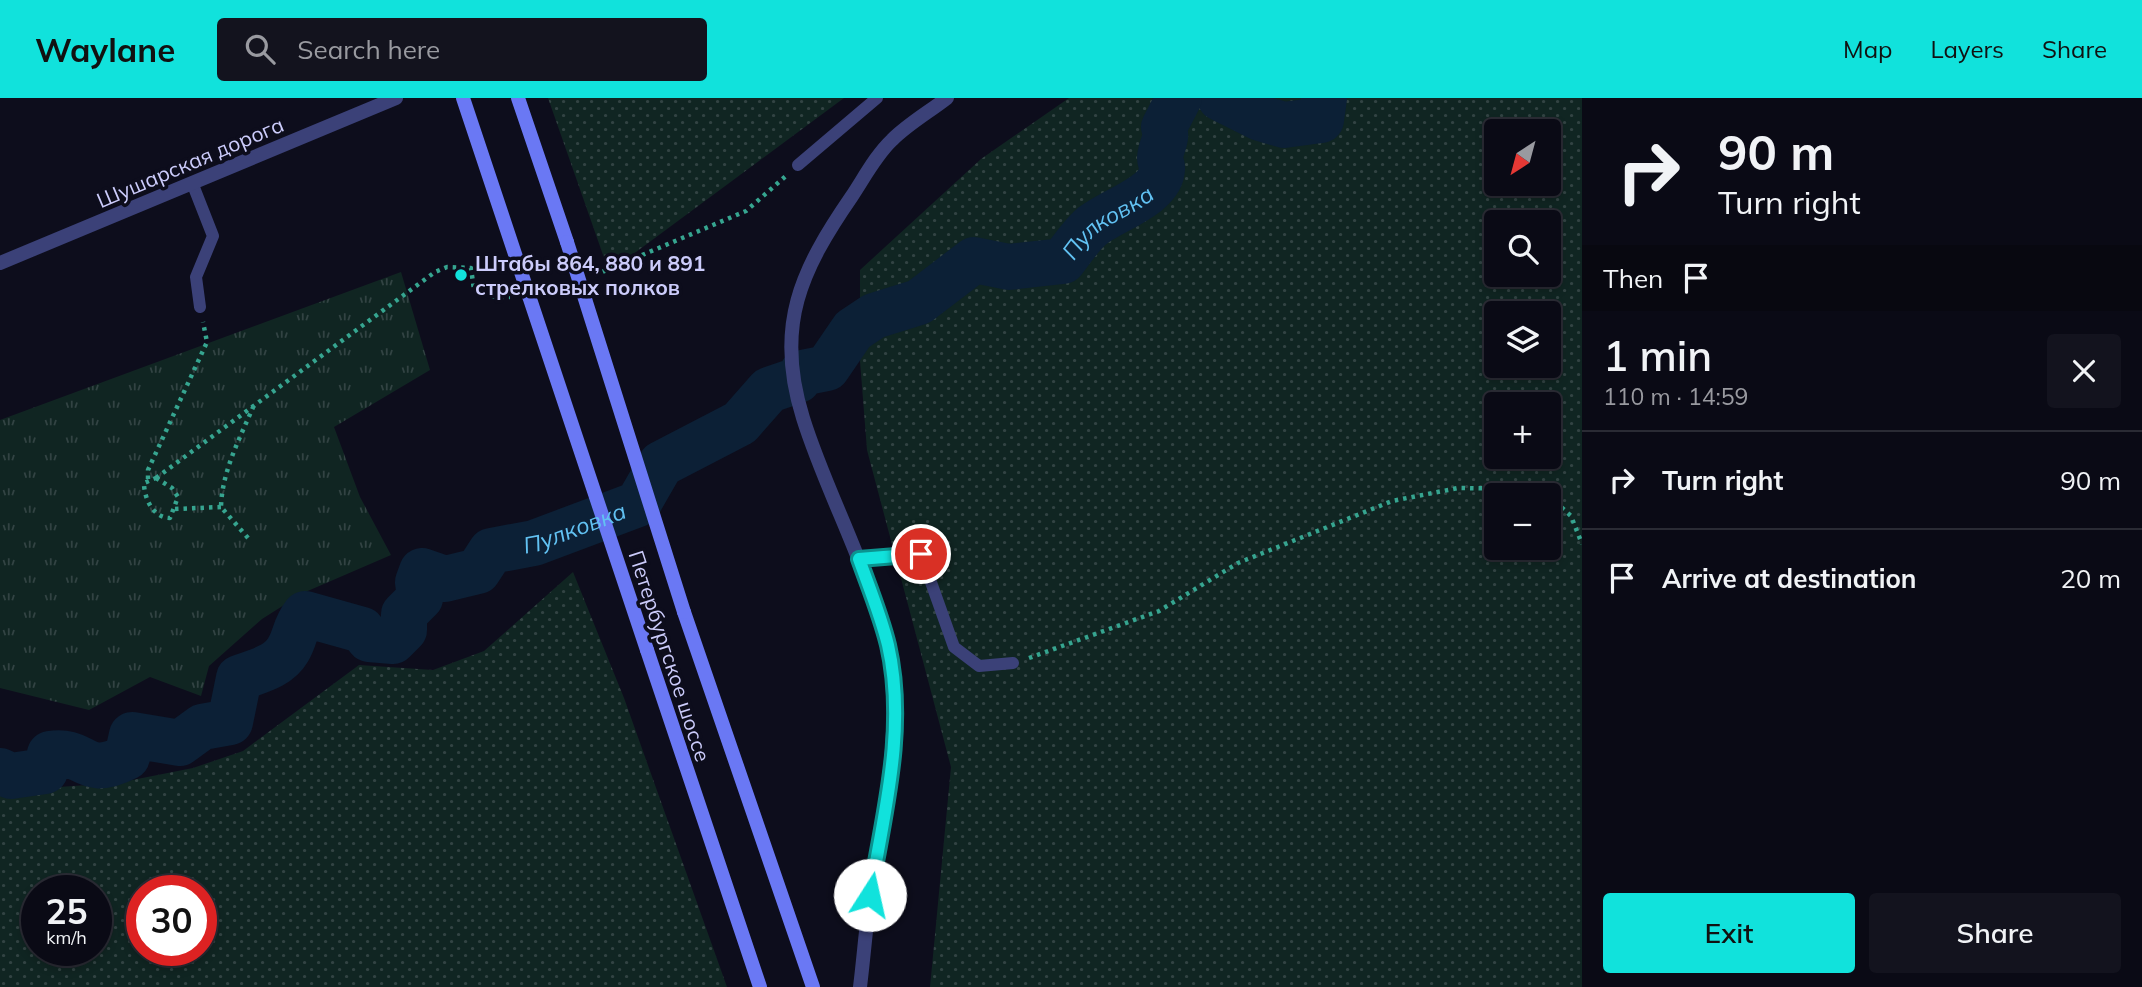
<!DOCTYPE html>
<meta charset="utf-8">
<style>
:root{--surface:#0a0a15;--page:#13131e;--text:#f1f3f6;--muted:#999aa0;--line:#2a2b34;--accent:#11e2dc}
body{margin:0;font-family:Mulish,sans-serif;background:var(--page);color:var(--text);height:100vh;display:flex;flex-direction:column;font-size:26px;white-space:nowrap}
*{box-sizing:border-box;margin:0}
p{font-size:23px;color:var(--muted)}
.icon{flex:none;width:38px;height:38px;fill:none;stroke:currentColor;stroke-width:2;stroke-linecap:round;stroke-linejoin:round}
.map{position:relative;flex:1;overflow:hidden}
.details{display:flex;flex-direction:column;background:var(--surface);width:560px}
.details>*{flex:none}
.guide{background:#0a0a15;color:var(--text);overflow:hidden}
.needle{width:46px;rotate:216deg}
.controls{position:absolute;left:1484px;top:21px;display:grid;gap:14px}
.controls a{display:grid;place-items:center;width:77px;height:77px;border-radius:7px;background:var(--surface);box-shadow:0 4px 10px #0003,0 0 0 2px var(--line);font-size:35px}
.speed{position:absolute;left:21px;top:777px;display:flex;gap:14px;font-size:35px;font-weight:700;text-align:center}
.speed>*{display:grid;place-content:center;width:91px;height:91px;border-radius:50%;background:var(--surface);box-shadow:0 4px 10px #0003,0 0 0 2px var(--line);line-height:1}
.speed small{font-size:18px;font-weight:400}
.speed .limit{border:10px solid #d22;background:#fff;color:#111}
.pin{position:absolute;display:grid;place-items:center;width:60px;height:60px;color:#fff;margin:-30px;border:4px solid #fff;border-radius:50%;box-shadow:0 2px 7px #0007}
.me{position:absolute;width:77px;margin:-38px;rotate:10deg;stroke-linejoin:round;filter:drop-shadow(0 0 5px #0008)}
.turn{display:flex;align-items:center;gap:24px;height:147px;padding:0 21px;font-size:32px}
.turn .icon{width:91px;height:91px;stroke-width:2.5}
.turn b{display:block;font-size:49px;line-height:60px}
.then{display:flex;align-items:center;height:66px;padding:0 21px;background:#0003;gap:14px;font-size:26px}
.round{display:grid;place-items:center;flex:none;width:74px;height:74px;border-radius:7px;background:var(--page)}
.summary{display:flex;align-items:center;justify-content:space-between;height:119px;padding:0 21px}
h1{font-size:42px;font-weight:600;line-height:52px}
.button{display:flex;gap:14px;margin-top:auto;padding:14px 21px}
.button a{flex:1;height:80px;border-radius:7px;background:var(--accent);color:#111;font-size:28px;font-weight:600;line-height:80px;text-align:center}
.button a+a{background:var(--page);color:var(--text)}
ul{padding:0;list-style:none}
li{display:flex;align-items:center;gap:21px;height:98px;padding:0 21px;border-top:2px solid var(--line)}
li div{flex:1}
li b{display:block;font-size:26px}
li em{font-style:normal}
header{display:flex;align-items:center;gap:42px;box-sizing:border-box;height:98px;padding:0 35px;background:var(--accent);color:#111}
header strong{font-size:33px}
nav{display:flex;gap:38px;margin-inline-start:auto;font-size:24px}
.search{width:490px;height:63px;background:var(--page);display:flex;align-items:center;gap:18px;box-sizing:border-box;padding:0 24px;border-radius:7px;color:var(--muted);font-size:26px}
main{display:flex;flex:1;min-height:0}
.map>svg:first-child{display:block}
.grass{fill:url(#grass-dots);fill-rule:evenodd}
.park{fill:url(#park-tufts)}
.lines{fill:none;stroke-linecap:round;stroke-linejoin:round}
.river{stroke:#0c2036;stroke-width:46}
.path{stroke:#36a590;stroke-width:4.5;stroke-dasharray:3.5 5;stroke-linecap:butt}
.service{stroke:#3b4178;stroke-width:12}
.minor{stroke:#3b4178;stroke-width:14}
.secondary{stroke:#6a78f4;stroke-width:14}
.secondary-bridge{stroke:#6a78f4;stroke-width:14}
.route-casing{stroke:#0b938f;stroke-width:18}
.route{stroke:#11e2dc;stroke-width:12}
.poi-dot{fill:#11e2dc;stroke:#0d0d1c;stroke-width:2.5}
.labels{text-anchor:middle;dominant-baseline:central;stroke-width:7;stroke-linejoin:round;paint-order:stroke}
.street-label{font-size:21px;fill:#ccccfb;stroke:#0d0d1c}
.poi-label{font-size:21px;font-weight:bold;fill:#ccccfb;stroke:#0d0d1c;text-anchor:start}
.water-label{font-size:23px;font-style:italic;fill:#62c2f3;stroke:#0d0d1c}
</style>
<header>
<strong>Waylane</strong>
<div class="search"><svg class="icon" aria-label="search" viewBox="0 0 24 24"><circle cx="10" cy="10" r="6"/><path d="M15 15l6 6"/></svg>Search here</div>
<nav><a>Map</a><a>Layers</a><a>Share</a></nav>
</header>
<main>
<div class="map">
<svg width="1582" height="889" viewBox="0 0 1582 889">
<defs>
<pattern id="grass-dots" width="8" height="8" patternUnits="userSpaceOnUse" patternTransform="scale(1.75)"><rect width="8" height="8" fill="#102522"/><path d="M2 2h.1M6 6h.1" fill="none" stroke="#324343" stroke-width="1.8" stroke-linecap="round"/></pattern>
<pattern id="park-tufts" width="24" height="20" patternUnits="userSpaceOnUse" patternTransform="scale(1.75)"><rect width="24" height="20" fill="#102522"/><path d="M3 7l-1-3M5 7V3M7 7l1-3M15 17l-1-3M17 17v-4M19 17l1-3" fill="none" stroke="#324343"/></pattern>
</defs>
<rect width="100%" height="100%" fill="#0d0d1c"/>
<g class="grass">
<polygon points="548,0 844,0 609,174"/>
<path d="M 1069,0 L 1582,0 L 1582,889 L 930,889 L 951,669 L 867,352 L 860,263 L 860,172 L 981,61 ZM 1496,33 L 1549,33 L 1549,86 L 1496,86 ZM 1496,124 L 1549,124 L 1549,177 L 1496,177 ZM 1496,215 L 1549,215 L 1549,268 L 1496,268 ZM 1496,306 L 1549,306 L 1549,359 L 1496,359 ZM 1496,397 L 1549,397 L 1549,450 L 1496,450 Z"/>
<path d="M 573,474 L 624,600 L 727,889 L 0,889 L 0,693 L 117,685 L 193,670 L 243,653 L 359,567 L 433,572 L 484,553 ZM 37,793 L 96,793 L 96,852 L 37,852 ZM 142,793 L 201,793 L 201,852 L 142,852 Z"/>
</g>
<polygon class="park" points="401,174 430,272 334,329 360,399 391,457 303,495 262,521 209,568 201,598 150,579 89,612 0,590 0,322"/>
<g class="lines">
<g class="river">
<polyline points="1220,0 1260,20 1284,27 1321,22 1324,0"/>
<path id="s1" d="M 0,673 L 11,678 L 45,673 L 50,656 C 87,650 82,682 127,659 L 132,637 L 180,645 L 202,629 L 230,624 L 239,580 C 257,573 278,569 288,552 C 296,539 294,530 305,516 L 362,532 L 369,541 L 393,543 L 404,532 L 404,516 L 420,500 L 418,484 L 422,473 L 445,481 L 478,473 L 491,453 L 534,445 L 638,406 L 661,366 L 740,325 L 769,292 L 798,282 L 802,275 L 827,270 L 853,232 L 874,218 L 919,204 L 974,162 L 1009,169 L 1063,163 C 1072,151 1081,138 1091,129 C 1110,113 1161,98 1162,71 C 1163,68 1160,64 1160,60 C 1161,47 1168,42 1164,29 L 1179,0"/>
</g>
<g class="path">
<polyline points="595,177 746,113 787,77"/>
<polyline points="546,196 564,189"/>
<polyline points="156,380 435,174 447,169 471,170 474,192 496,199 510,199"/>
<path d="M 156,380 L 172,390 L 178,399 L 170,420 C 153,420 144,400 144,385 Z"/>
<polyline points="148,381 148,372 207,244 203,224"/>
<polyline points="1549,398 1571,418 1582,446"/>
<polyline points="175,411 221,409"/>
<path d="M 248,440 L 221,409 C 222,373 240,340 254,307"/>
<polyline points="1029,560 1159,513 1238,465 1392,403 1458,390 1523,391 1548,397"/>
</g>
<g class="service">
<polyline points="798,67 877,0"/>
<polyline points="193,87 213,138 196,179 200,209"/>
<polyline points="859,461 921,456 954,549 979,568 1013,565"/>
</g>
<g class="minor">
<polyline points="0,165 396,0"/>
<path d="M 860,889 C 864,857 866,826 871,794 C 884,711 902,637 889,553 C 886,532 877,512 870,492 C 850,434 821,378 803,320 C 774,228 801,172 852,98 C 864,80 876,57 892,42 C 908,26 929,14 947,0"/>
</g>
<g class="secondary">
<polyline points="463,0 529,198"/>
<polyline points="518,0 567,144"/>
<polyline points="684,514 813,889"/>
<polyline points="647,552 760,889"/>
</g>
<g class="secondary-bridge">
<polyline points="567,144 684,514"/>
<polyline points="529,198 647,552"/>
</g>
</g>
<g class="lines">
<g class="route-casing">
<path id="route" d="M 870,797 C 884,715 907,630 888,547 C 881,518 869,489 859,461 L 921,456"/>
</g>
<use href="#route" class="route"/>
</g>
<circle class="poi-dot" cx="461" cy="177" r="7"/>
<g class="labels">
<g class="street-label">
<text transform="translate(190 64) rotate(-23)">Шушарская дорога</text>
<text transform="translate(670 558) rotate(72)">Петербургское шоссе</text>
</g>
<g class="poi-label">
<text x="475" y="165">Штабы 864, 880 и 891<tspan x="475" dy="24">стрелковых полков</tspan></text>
</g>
<g class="water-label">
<text stroke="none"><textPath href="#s1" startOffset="1409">Пулковка</textPath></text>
<text stroke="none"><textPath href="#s1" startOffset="760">Пулковка</textPath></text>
</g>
</g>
</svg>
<div class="controls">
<a><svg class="needle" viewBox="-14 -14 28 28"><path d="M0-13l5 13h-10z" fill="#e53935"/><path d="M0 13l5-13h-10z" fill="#999aa0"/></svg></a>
<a><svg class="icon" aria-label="search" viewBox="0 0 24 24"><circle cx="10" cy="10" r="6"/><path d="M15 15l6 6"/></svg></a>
<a><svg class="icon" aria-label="layers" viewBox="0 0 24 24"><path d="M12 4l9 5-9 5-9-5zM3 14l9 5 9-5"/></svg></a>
<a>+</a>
<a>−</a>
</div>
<div class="speed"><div>25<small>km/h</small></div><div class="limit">30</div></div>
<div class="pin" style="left:921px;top:456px;background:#d93025"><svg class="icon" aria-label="arrive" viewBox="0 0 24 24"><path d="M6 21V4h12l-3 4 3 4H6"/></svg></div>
<svg class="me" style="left:870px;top:797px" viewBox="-20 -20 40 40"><circle r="19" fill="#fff"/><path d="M0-13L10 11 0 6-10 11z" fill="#11e2dc"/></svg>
</div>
<section class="details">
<div class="guide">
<div class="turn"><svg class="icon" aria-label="right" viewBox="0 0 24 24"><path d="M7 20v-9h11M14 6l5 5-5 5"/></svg><div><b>90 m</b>Turn right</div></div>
<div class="then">Then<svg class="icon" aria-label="arrive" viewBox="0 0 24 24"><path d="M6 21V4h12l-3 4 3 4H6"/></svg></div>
</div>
<div class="summary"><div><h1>1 min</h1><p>110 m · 14:59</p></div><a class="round"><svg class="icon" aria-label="close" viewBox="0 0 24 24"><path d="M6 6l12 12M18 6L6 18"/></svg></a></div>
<ul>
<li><svg class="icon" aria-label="right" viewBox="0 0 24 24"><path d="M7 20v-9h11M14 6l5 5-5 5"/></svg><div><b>Turn right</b></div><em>90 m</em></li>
<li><svg class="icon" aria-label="arrive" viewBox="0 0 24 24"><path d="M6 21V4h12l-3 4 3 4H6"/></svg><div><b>Arrive at destination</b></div><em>20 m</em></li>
</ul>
<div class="button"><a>Exit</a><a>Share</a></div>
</section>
</main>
